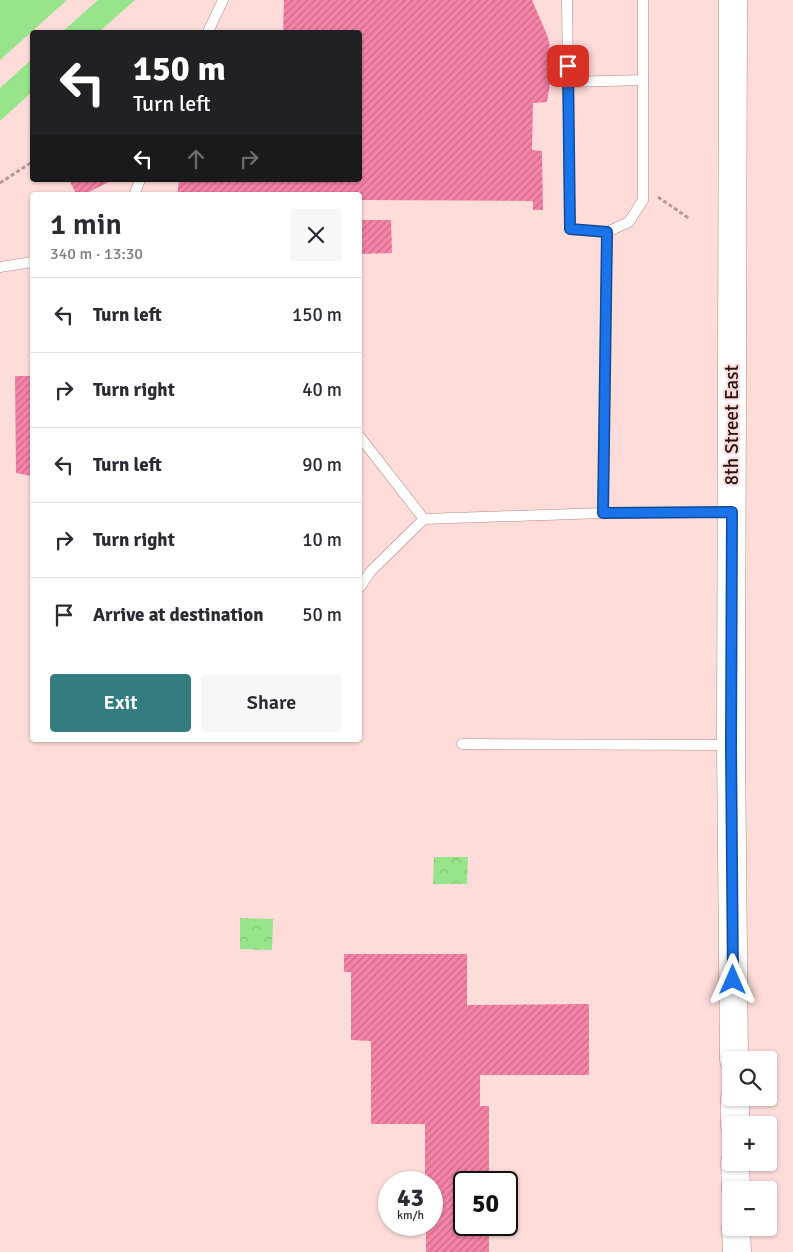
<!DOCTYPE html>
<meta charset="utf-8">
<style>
:root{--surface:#fff;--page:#f7f7f7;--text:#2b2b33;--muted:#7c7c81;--line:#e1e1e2;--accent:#337c80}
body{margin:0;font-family:Signika,sans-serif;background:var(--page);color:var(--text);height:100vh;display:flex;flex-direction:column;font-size:19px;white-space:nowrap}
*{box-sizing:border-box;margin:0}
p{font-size:16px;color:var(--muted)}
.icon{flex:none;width:28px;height:28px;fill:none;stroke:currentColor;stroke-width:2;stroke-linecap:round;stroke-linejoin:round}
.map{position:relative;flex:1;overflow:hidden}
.panel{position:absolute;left:30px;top:192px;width:332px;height:550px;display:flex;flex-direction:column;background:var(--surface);border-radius:5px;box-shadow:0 1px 4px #0004}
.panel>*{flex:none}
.banner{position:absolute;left:30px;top:30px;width:332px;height:152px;border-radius:5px;box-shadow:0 1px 4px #0004;background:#202124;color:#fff;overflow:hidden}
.fabs{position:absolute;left:722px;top:1051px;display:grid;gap:10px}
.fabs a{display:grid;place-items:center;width:55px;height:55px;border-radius:5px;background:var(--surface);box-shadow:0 1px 4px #0004;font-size:25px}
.speed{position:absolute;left:378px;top:1171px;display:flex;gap:10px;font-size:25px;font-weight:700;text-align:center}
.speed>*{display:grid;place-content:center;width:65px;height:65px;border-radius:50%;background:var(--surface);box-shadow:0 1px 4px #0004;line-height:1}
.speed small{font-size:12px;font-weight:400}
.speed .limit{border:2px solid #111;border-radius:8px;background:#fff;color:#111}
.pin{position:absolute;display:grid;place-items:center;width:42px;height:42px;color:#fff;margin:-21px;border-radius:10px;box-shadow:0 2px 8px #0006}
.me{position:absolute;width:55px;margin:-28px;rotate:0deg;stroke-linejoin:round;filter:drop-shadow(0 0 4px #0008)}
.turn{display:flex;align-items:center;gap:18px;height:105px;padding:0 20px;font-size:22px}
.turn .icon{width:65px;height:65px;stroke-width:2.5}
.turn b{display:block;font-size:35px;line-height:42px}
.lanes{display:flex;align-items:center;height:48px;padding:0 20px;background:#0003;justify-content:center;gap:25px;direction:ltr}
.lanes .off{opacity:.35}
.round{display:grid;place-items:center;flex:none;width:52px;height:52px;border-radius:5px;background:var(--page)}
.overview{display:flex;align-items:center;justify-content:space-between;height:85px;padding:0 20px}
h1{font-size:30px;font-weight:600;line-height:38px}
.button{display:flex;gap:10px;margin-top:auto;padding:10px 20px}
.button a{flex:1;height:58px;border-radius:5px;background:var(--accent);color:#fff;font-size:20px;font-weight:600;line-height:58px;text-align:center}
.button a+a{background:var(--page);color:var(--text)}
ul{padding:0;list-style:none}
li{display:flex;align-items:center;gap:15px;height:75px;padding:0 20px;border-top:1px solid var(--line)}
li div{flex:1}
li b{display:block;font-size:19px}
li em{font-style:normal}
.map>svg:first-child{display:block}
.green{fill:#98e48b}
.park{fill:url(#park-crowns)}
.building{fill:url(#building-hatch)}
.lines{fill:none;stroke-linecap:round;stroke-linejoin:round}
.service-casing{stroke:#ba8786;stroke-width:11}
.secondary-casing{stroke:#ba8786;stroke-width:29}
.path{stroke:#b59998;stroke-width:3;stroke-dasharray:4 2.5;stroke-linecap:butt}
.service{stroke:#fff;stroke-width:10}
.secondary{stroke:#fff;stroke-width:28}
.route-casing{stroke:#114b97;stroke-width:12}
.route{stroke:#1a73e8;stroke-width:9}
.labels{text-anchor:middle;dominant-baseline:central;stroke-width:4;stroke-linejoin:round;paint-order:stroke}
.street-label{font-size:19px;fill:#251212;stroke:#fddcda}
</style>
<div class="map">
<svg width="793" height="1252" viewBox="0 0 793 1252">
<defs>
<pattern id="park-crowns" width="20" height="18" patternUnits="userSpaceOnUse" patternTransform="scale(1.25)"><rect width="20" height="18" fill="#98e48b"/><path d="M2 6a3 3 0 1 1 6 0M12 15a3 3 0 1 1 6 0" fill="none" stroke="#83c377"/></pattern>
<pattern id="building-hatch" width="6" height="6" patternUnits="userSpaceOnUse" patternTransform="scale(1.25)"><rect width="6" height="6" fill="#f683a8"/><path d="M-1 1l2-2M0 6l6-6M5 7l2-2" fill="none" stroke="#c76a87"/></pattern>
</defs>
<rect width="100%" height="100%" fill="#fddcda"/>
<g class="green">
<polygon points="0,0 67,0 0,60"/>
<polygon points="98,0 135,0 99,32 62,32"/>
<polygon points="32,59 32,92 0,121 0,88"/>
</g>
<g class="park">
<polygon points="434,857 468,857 467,884 433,884"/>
<polygon points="240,918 273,919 272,950 240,949"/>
</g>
<g class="building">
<polygon points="284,0 532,0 548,37 553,66 547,102 533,103 532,150 542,151 543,210 533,210 533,201 360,200 360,195 177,195 179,180 360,180 360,32 283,32"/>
<polygon points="69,180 113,180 83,195 77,195"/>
<polygon points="360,220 391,220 392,253 360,254"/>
<polygon points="15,376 32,376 32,476 16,473"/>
<polygon points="344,954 467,954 467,1005 589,1004 589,1075 480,1075 480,1106 489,1106 489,1182 464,1182 464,1225 489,1225 489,1252 426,1252 426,1225 431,1225 431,1182 425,1182 425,1124 371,1124 371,1041 351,1040 351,972 344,972"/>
</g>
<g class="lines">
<g class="service-casing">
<g id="service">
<polyline points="567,0 570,229 607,232 603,513"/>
<polyline points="208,32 223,0"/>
<polyline points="569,82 643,80"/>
<polyline points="134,195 140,180"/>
<polyline points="607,232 629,222 643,200 643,0"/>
<polyline points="0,267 32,262"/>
<polyline points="360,437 424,519"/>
<polyline points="360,587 371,571 424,519 603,513 731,512"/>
<polyline points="462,744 730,745"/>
</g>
</g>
<g class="secondary-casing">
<g id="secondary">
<polyline points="733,0 731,745 734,1060"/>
<polyline points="735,1098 735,1125"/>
<polyline points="735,1162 736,1190"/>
<polyline points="736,1228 737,1252"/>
</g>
</g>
<g class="path">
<polyline points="0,183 32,162"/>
<polyline points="658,197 690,219"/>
</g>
<use href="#service" class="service"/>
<use href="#secondary" class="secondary"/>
</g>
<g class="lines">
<g class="route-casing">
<polyline id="route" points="568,66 570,229 607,232 603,513 732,512 731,745 733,980"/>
</g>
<use href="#route" class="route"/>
</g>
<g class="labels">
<g class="street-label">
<text transform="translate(732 425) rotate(-90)">8th Street East</text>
</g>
</g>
</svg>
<div class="fabs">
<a><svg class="icon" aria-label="search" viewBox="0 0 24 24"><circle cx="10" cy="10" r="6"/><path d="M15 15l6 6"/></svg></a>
<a>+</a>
<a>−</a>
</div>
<div class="speed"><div>43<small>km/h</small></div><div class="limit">50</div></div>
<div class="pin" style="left:568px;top:66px;background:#d93025"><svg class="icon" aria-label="arrive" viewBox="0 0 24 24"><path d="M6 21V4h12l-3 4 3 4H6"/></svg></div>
<svg class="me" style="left:733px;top:980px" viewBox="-20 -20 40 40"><path d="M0-17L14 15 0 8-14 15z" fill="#1a73e8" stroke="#fff" stroke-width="4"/></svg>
<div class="banner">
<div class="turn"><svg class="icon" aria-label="left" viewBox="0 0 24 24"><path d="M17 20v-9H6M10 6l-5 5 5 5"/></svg><div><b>150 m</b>Turn left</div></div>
<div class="lanes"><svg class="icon" aria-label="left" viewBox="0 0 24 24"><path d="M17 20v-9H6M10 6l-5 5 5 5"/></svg><svg class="icon off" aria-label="ahead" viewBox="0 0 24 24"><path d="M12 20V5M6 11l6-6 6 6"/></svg><svg class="icon off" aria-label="right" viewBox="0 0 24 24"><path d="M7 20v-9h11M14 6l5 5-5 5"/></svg></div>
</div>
<section class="panel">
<div class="overview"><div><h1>1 min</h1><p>340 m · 13:30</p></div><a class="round"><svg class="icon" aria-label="close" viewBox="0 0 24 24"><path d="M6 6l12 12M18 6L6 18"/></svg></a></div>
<ul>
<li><svg class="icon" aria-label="left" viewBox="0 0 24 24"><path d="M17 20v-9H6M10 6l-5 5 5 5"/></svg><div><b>Turn left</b></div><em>150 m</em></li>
<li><svg class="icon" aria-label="right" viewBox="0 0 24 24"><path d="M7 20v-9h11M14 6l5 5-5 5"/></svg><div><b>Turn right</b></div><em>40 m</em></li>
<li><svg class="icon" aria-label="left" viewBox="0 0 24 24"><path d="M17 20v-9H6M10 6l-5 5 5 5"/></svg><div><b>Turn left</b></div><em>90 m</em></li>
<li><svg class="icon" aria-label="right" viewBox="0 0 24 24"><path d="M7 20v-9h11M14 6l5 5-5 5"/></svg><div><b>Turn right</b></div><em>10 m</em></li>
<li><svg class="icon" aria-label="arrive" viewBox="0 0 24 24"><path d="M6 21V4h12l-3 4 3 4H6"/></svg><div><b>Arrive at destination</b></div><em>50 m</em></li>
</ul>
<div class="button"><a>Exit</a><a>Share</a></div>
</section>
</div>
